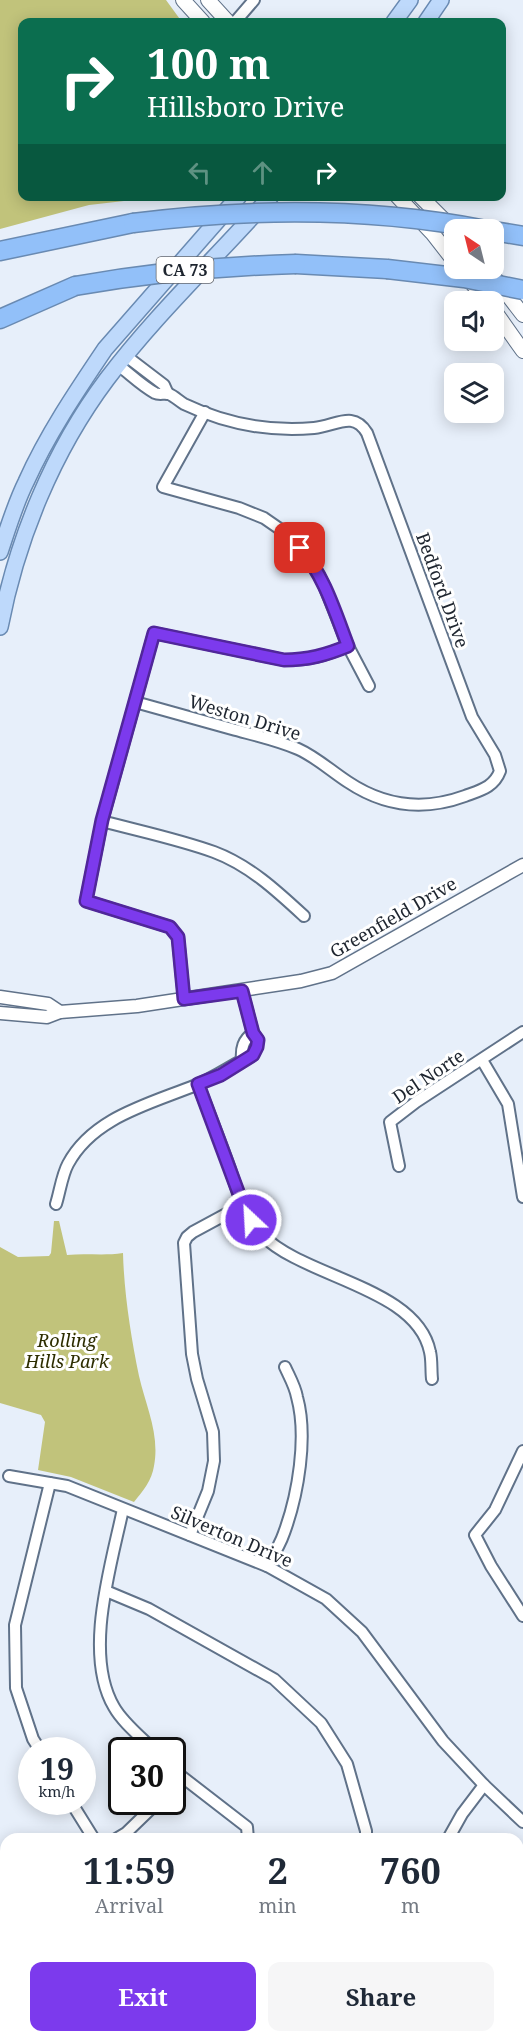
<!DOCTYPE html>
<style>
:root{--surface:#fff;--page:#f6f6f7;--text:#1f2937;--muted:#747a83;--accent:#7c3aed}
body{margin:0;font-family:"Noto Serif",serif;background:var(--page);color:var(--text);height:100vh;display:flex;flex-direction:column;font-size:22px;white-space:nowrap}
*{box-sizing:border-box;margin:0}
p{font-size:20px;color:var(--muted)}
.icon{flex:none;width:33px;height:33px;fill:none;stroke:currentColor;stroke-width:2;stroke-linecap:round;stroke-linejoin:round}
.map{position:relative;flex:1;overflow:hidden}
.panel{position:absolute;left:0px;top:1833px;width:524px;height:210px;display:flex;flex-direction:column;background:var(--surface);border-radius:18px 18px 0 0;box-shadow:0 3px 15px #0003}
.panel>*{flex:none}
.hud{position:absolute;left:18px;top:18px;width:488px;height:183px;border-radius:12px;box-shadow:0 3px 15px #0003;background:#0b6e4f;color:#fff;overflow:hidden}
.needle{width:39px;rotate:325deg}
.controls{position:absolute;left:444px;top:219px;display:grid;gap:12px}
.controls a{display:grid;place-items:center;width:60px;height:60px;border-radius:12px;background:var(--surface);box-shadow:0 3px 15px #0003;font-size:30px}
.speed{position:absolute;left:18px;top:1737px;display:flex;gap:12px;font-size:30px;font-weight:700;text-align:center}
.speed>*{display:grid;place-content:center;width:78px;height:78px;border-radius:50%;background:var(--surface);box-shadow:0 3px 15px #0003;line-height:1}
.speed small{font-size:15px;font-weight:400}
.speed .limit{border:3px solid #111;border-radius:9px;background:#fff;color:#111}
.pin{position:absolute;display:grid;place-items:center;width:51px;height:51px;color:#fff;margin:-26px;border-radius:12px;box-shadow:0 3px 9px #0006}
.me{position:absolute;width:66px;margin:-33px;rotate:335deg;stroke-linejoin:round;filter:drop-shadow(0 0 4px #0008)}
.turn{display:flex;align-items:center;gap:21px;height:126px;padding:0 30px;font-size:27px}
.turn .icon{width:78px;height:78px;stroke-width:2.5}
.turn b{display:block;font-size:42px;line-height:51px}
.lanes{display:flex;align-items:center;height:57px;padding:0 30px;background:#0003;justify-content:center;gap:30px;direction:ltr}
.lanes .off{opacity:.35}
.eta{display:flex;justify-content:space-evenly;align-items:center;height:102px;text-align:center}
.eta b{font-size:36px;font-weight:700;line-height:42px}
.button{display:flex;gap:12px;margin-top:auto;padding:12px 30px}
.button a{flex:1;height:69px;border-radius:12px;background:var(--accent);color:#fff;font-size:24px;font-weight:700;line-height:69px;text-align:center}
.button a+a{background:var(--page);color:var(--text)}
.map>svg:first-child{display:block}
.green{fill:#c1c37b}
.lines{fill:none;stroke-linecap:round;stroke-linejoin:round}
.minor-casing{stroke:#607289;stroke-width:14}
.tertiary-casing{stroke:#607289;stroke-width:15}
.secondary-casing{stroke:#607289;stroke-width:16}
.primary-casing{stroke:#698ab2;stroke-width:18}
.motorway-casing{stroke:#698ab2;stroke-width:21}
.minor{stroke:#fff;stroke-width:10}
.tertiary{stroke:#fff;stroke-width:12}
.secondary{stroke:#fff;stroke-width:14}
.primary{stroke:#bed9fb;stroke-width:15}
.motorway{stroke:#92c0f9;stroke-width:18}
.motorway-bridge-casing{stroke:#698ab2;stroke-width:21;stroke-linecap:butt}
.motorway-bridge{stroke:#92c0f9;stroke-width:18}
.route-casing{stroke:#51269a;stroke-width:15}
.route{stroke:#7c3aed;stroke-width:10}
.labels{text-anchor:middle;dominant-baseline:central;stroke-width:6;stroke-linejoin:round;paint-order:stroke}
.shield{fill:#fff;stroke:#62666d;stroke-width:1.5}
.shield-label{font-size:16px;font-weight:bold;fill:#1e252f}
.street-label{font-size:18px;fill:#1e252f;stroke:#fff}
.park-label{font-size:18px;font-style:italic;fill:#2d2d01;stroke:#fff}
</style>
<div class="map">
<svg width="523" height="2043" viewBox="0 0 523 2043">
<rect width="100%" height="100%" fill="#e7effa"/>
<g class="green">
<polygon points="0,0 166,0 182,22 22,22 22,196 159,197 89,205 0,229"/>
<path d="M 54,1221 L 59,1221 L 67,1255 C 86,1253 104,1256 123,1253 C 124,1293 131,1337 139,1376 C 146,1407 160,1434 154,1466 C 152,1480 143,1491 134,1502 L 71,1477 L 38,1470 L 45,1422 L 41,1415 L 0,1403 L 0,1247 L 18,1257 L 49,1256 L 51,1253 Z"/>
</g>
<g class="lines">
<g class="minor-casing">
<g id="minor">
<polyline points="235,22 254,0"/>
<polyline points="126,356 164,385 168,394"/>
<path d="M 118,365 C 130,374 142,386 155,393 C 159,395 164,393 169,394 C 174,396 179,401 184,404 C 226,424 269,432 314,428 C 336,426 353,410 367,433 L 472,717 L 495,755 L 500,771 C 494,787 481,790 465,796 C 424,811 384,806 348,782 C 331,771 316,757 298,749 C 277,740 254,735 232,729 C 200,720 167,711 135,702"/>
<polyline points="205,412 163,487 239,508 264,518 290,536 310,559 323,583 348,646 369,686"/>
<path d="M 102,821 C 139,831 178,839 214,852 C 249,865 277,891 304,916"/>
<path d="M 184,999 L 178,937 L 170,927 L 86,901 L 102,821 L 154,633 L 284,660 C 308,661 326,655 348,646"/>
<path d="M 242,1060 C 241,1048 243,1040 253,1033"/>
<polyline points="482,1060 508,1104 523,1197"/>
<path d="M 198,1084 C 208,1111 219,1138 229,1166 C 237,1189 244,1217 262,1235 C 304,1278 417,1287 430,1352 C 432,1360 431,1370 432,1379"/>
<polyline points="399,1166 390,1122 416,1102 523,1032"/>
<path d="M 56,1204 C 60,1191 62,1175 68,1164 C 93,1117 150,1104 196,1085 C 216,1077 233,1064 253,1055 L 258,1040 L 253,1033 L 242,991"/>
<polyline points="523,1451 495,1510 475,1535 491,1566 523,1616"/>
<polyline points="9,1476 67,1486 267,1566 326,1599 362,1632 443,1741 484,1785 523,1822"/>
<path d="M 123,1509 C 111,1566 83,1654 114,1707 C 123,1723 141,1737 154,1750"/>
<polyline points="190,1535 208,1491 214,1461 213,1432 197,1379 192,1354 184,1243 187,1237 193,1232 243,1205"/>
<path d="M 267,1566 C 273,1556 280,1545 284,1533 C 298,1495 308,1437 297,1397 C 295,1386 289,1376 285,1367"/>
<polyline points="106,1591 149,1609 274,1679 321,1723 347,1764 366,1831 366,1839"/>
<polyline points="40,1750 33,1739 16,1688 15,1625 50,1483"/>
<polyline points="172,1769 247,1827 248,1839"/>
<polyline points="71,1802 94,1839"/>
<polyline points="116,1839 126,1833 158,1802"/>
<polyline points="448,1839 462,1814 484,1785"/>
<polyline points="0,1877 6,1875"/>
<polyline points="0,1894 6,1893"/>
<polyline points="165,2037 166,2043"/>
<polyline points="497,2037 499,2043"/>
<polyline points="259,2043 259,2037"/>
<polyline points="360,2043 360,2037"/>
</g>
</g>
<g class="tertiary-casing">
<g id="tertiary">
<polyline points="0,997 48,1004 60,1012"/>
<polyline points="0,1013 47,1017 60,1012 137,1006 301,981 332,973 523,865"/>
</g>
</g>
<g class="secondary-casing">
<g id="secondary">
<polyline points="183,0 203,22"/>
<polyline points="208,0 228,22"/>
<polyline points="397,196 433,234 454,261"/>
<polyline points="420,196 448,224"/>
<polyline points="487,268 523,315"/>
<polyline points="467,277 487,302"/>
<polyline points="494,310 523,351"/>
</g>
</g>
<g class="primary-casing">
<g id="primary">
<polyline points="394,22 410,0"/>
<polyline points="426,22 441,0"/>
<path d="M 0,552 C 8,528 15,504 26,482 C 47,435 76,392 105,349 L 239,196"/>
<path d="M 0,627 C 17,539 53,451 107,379 C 156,314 217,257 271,196"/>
<polyline points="0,1996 6,2015"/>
<polyline points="13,2037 15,2043"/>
</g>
</g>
<g class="motorway-casing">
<g id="motorway">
<polyline points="494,231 523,236"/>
<polyline points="0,251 133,223"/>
<polyline points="296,264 387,269"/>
<polyline points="0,319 75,286"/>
</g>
</g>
<use href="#minor" class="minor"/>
<use href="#tertiary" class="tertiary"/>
<use href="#secondary" class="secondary"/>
<use href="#primary" class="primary"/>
<use href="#motorway" class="motorway"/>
<g class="motorway-bridge-casing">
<g id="motorway-bridge">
<path d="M 133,223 C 251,208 368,207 486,230"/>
<polyline points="387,269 464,278 523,290"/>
<path d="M 75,286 C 149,273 221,266 296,264"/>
</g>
</g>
<use href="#motorway-bridge" class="motorway-bridge"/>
</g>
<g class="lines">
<g class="route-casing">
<path id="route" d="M 251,1220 L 243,1205 L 198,1084 L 221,1075 L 253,1055 L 257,1047 L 258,1040 L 253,1033 L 242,991 L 184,999 L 178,937 L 170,927 L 86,901 L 102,820 L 154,633 L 284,660 C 308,660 326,655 348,646 C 335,612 324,575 300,548"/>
</g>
<use href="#route" class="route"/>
</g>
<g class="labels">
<rect class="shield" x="156.5" y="257" width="57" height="26" rx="4.5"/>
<g class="shield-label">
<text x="185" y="270">CA 73</text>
</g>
<g class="street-label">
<text transform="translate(443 590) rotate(70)">Bedford Drive</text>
<text transform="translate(245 717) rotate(17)">Weston Drive</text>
<text transform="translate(393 917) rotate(-30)">Greenfield Drive</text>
<text transform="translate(428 1076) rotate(-34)">Del Norte</text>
<text transform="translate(232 1536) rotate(23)">Silverton Drive</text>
</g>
<g class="park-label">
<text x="67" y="1340">Rolling<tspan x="67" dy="21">Hills Park</tspan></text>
</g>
</g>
</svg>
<div class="controls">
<a><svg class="needle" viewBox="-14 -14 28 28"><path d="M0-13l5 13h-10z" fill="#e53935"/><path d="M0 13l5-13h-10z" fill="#747a83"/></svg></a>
<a><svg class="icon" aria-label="sound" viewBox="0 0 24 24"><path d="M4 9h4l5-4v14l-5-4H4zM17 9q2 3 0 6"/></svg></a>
<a><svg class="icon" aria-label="layers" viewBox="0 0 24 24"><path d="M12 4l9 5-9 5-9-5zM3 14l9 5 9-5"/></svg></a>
</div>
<div class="speed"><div>19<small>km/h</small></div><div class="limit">30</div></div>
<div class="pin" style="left:300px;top:548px;background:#d93025"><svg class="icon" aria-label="arrive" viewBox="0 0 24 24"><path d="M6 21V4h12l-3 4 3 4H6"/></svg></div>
<svg class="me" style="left:251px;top:1220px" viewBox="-20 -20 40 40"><circle r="17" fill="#7c3aed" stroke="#fff" stroke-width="3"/><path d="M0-11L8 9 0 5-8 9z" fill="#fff"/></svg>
<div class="hud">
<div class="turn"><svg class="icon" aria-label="right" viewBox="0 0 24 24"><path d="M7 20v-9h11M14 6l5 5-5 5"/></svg><div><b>100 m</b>Hillsboro Drive</div></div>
<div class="lanes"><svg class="icon off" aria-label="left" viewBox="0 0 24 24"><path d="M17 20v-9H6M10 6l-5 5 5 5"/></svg><svg class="icon off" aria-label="ahead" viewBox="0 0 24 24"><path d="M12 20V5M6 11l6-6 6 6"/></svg><svg class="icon" aria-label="right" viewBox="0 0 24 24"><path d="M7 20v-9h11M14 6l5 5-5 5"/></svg></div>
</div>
<section class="panel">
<div class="eta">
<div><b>11:59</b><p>Arrival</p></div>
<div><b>2</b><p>min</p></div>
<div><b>760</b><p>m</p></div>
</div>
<div class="button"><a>Exit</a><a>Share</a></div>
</section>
</div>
